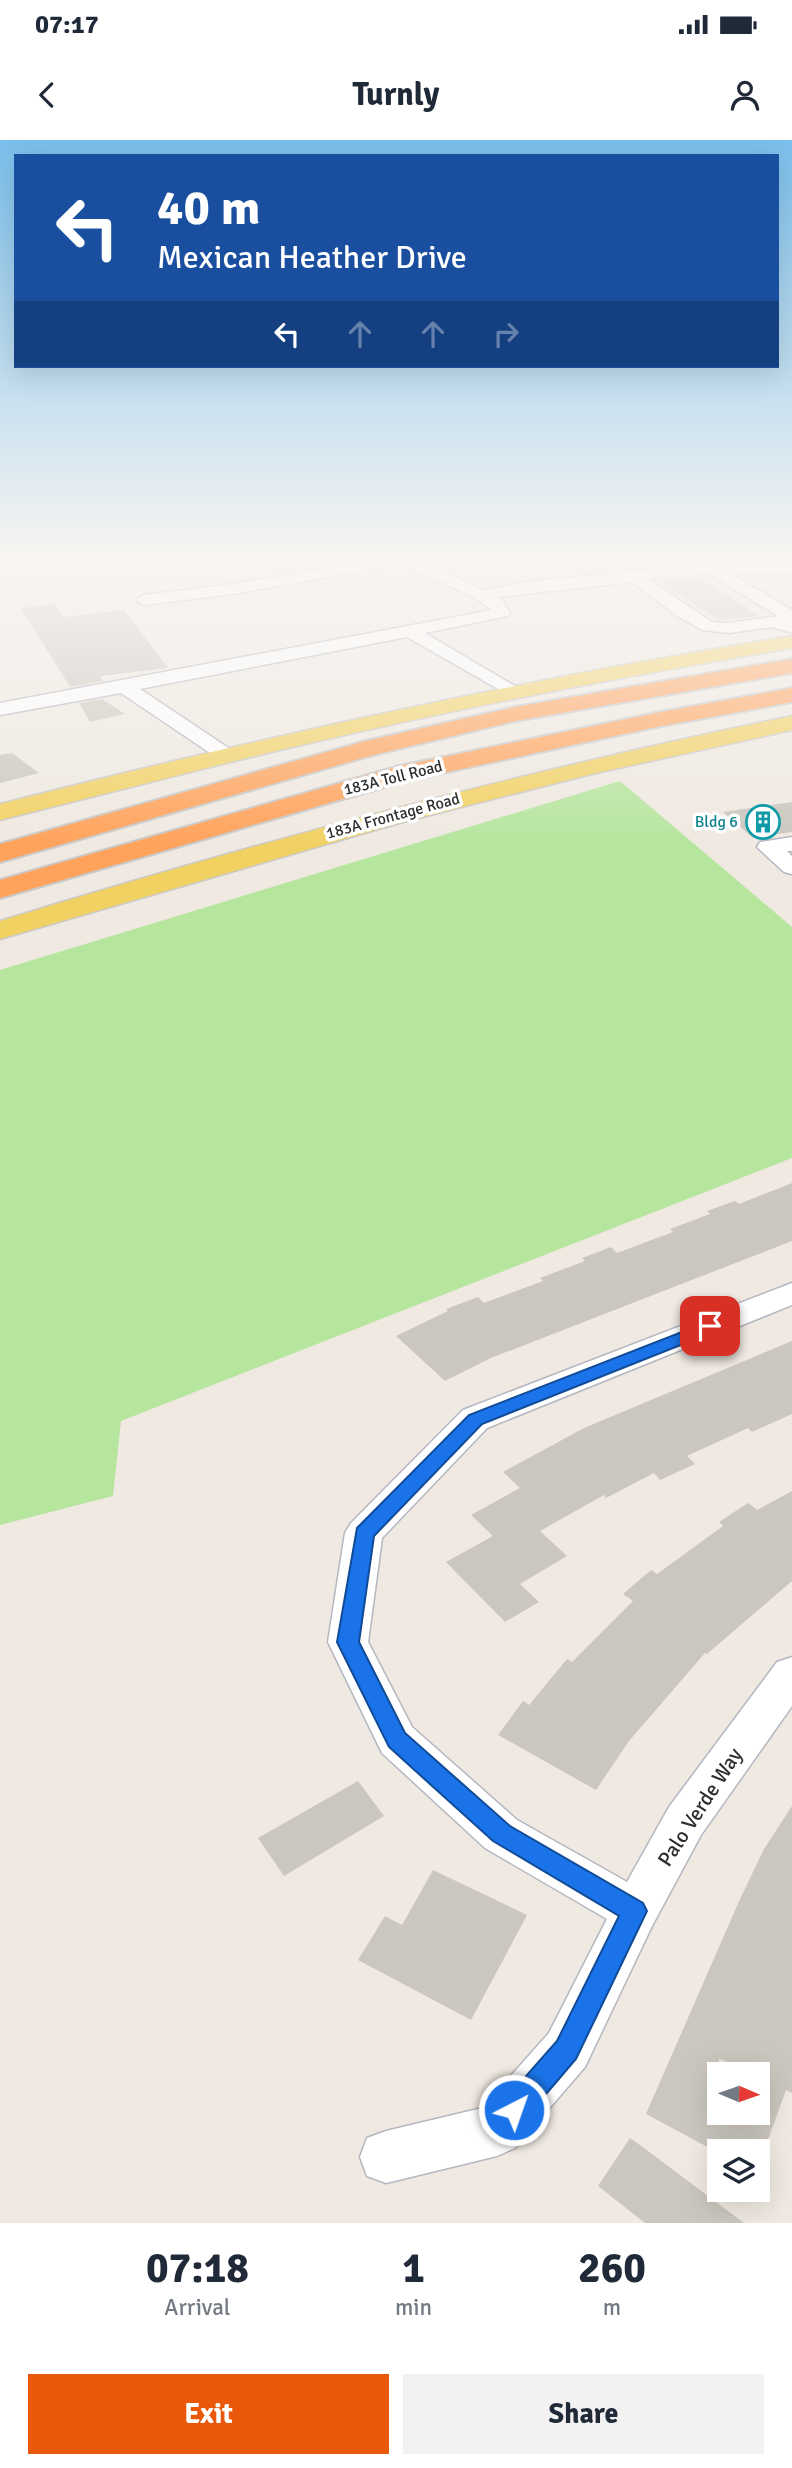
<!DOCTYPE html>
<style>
:root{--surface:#fff;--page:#f2f2f3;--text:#1f2937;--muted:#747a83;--accent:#ea580c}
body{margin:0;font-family:Signika,sans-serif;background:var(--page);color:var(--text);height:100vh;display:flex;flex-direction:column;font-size:26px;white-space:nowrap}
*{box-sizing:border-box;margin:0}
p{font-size:23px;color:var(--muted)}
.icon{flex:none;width:38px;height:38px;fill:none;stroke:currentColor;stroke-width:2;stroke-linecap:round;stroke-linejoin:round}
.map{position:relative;height:2083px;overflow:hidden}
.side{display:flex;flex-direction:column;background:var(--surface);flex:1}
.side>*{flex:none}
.hud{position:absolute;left:14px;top:14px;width:765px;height:214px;border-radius:0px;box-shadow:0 7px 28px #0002;background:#1a4fa0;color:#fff;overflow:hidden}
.needle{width:46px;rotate:92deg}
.buttons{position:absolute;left:707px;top:1922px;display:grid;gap:14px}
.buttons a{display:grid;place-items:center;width:63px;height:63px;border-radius:0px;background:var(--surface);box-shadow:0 7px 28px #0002;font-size:35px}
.pin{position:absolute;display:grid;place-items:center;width:60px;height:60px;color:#fff;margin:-30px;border-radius:14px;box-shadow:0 4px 10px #0006}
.me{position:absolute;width:77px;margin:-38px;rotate:41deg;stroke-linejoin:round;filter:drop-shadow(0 0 5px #0008)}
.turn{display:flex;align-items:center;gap:24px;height:147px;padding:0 28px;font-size:32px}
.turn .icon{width:91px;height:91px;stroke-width:2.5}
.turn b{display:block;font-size:49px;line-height:60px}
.lanes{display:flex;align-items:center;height:66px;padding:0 28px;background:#0003;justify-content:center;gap:35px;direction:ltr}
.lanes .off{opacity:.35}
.eta{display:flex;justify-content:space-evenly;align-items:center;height:119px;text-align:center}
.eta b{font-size:42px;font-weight:700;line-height:49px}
.button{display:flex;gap:14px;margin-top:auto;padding:14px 28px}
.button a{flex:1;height:80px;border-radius:0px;background:var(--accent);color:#fff;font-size:28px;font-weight:700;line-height:80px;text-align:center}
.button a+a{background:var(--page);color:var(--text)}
.status{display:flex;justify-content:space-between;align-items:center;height:49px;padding:0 35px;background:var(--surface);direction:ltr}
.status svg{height:19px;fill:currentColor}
header{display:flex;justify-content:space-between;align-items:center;height:91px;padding:0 28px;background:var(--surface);font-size:32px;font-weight:700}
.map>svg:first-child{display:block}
.green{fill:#b6e59e}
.building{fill:#cbc7bf;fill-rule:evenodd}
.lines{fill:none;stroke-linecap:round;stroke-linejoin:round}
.minor-casing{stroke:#b4b7c1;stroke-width:3}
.major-casing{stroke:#c9c9c9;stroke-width:3}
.highway-casing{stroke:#c9c9c9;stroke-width:4}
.minor{fill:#fff;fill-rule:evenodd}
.major{fill:#f2d163;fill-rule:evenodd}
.highway{fill:#ffa35c;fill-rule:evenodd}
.route{fill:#1a73e8;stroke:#114b97;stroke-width:2}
.labels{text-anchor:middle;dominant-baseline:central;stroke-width:7;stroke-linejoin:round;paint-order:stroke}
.far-street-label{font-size:16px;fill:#2e2e2e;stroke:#fff}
.far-culture-label{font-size:16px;fill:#0d838f;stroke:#fff;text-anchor:end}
.near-street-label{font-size:21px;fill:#2e2e2e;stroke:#fff}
</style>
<div class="status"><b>07:17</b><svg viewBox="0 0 49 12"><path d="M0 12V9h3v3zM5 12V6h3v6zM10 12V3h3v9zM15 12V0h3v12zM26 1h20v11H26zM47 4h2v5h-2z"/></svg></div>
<header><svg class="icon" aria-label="back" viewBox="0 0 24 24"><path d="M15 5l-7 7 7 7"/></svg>Turnly<svg class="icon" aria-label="person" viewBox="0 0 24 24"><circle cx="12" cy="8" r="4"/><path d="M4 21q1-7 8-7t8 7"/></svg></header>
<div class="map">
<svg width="792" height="2083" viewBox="0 0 792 2083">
<rect width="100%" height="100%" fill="#efe9e1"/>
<polygon class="green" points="620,641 792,787 792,1018 121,1281 113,1356 0,1385 0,830"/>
<g class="building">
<polygon points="701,438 710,444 760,476 718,480 659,441"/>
<polygon points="54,464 63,477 124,470 168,528 100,536 103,541 70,547 21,468"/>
<polygon points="102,559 125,574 90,582 79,563"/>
<polygon points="12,613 39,633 0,643 0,615"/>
<polygon points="792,662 792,692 753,698 723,672"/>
<polygon points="792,1043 792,1101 491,1218 445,1241 396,1196 448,1171 446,1169 478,1157 484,1163 543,1141 540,1138 585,1121 582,1118 611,1107 617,1113 673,1092 670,1089 710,1074 707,1071 735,1061 739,1064"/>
<polygon points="792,1201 792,1274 752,1292 748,1288 687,1316 695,1324 660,1340 654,1333 606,1358 604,1355 540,1391 567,1416 520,1444 539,1462 505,1482 446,1422 493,1396 471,1375 520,1348 503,1332 584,1288"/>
<polygon points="792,1351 792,1441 707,1514 705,1513 629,1601 596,1650 498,1595 523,1561 529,1565 567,1519 572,1522 633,1461 623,1454 651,1430 657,1434 723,1386 719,1382 748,1363 757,1370"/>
<polygon points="358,1641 384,1676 284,1736 258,1698"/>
<path d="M 792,1666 L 792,1953 L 786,1950 L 760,2022 L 758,2011 L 715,2011 L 646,1974 L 740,1759 L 764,1709 ZM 719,1919 L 758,1934 L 758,1972 L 719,1972 Z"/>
<polygon points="433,1730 527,1775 471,1880 358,1820 385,1776 402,1785"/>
<polygon points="630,1998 644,2008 744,2083 645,2083 598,2046"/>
</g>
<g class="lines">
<g class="minor-casing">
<g id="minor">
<path d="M 404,415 L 484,450 L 527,442 L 693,425 L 792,425 L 792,435 L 733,435 L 792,470 L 792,493 L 772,487 L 729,493 L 702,490 L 677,476 L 633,442 L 497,457 L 503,461 L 510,473 L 508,476 L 425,493 L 518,548 L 521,552 L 518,556 L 512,557 L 407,497 L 140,549 L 233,611 L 236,615 L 233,619 L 219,619 L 121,553 L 0,575 L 0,563 L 492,470 L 476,458 L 402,424 L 233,454 L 144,465 L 136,460 L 144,455 L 233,444 ZM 693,435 L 711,435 L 778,476 L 729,483 L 712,482 L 648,439 Z"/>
<polygon points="792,697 792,711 787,711 792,716 792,734 784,732 757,707 760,702"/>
<polygon points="792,1143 792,1165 487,1288 382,1398 368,1502 412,1587 517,1680 627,1742 669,1667 777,1522 792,1517 792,1566 701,1695 652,1786 585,1927 515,2008 497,2016 386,2043 367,2036 360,2017 367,1998 386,1991 482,1968 549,1893 607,1779 485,1708 382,1613 328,1502 345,1393 351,1383 463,1270"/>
</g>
</g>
<g class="major-casing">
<g id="major">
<path d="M 792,496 L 792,508 C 625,536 458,568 293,607 C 195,630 98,656 0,680 L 0,664 C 262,597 525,539 792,496 Z"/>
<path d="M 792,576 L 792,590 L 592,634 L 403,682 L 0,799 L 0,781 C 261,701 524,631 792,576 Z"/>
</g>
</g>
<g class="highway-casing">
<g id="highway">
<polygon points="792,519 792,533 515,581 373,615 0,722 0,704 366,601 515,567"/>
<polygon points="792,548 792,562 661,586 405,641 0,758 0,740 400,626 661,572"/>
</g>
</g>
<use href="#minor" class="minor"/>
<use href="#major" class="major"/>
<use href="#highway" class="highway"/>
</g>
<linearGradient id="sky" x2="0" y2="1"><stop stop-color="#7abfeb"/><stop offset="0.59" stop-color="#f8f5f2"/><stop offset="1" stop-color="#f8f5f2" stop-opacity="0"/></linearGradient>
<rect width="792" height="706" fill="url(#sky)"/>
<polygon class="route" points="710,1181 716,1182 719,1186 716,1191 482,1284 374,1396 359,1502 405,1593 510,1686 643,1763 647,1771 576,1919 524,1980 514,1984 505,1980 501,1970 505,1960 557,1901 619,1776 493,1701 389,1607 337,1502 357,1388 469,1275"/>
<defs>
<g id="building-ring" transform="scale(1.75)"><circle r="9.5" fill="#fff" stroke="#0f9aa8" stroke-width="1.5"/><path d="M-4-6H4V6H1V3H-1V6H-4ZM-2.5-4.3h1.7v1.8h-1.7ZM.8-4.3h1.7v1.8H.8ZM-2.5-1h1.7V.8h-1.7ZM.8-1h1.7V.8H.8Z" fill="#0f9aa8"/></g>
</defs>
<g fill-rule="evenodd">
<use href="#building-ring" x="763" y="682"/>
</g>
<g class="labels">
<g class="far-street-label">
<text transform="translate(393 638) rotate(-14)">183A Toll Road</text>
<text transform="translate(393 676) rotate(-15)">183A Frontage Road</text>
</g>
<g class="far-culture-label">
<text x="738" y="682">Bldg 6</text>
</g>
<g class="near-street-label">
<text transform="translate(700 1667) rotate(-57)">Palo Verde Way</text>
</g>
</g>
</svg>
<div class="buttons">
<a><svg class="needle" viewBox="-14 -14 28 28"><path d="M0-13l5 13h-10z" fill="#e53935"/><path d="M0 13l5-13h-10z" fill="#747a83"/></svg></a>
<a><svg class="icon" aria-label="layers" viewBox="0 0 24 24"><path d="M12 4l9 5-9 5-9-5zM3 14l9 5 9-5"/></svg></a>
</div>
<div class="pin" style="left:710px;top:1186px;background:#d93025"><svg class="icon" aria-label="arrive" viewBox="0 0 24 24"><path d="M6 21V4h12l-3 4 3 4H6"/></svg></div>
<svg class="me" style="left:514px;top:1970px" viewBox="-20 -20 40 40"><circle r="17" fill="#1a73e8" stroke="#fff" stroke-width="3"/><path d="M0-11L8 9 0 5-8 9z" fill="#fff"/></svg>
<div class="hud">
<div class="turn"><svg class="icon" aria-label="left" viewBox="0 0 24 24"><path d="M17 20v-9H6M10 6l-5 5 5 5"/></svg><div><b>40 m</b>Mexican Heather Drive</div></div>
<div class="lanes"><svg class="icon" aria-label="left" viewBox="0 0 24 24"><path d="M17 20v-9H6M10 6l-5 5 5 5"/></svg><svg class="icon off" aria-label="ahead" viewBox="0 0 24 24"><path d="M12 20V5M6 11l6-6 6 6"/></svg><svg class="icon off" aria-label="ahead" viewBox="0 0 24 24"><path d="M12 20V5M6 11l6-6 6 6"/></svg><svg class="icon off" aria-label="right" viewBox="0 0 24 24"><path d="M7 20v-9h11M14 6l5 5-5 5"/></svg></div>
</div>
</div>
<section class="side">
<div class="eta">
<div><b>07:18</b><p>Arrival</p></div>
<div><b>1</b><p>min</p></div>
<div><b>260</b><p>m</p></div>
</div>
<div class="button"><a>Exit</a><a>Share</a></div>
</section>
